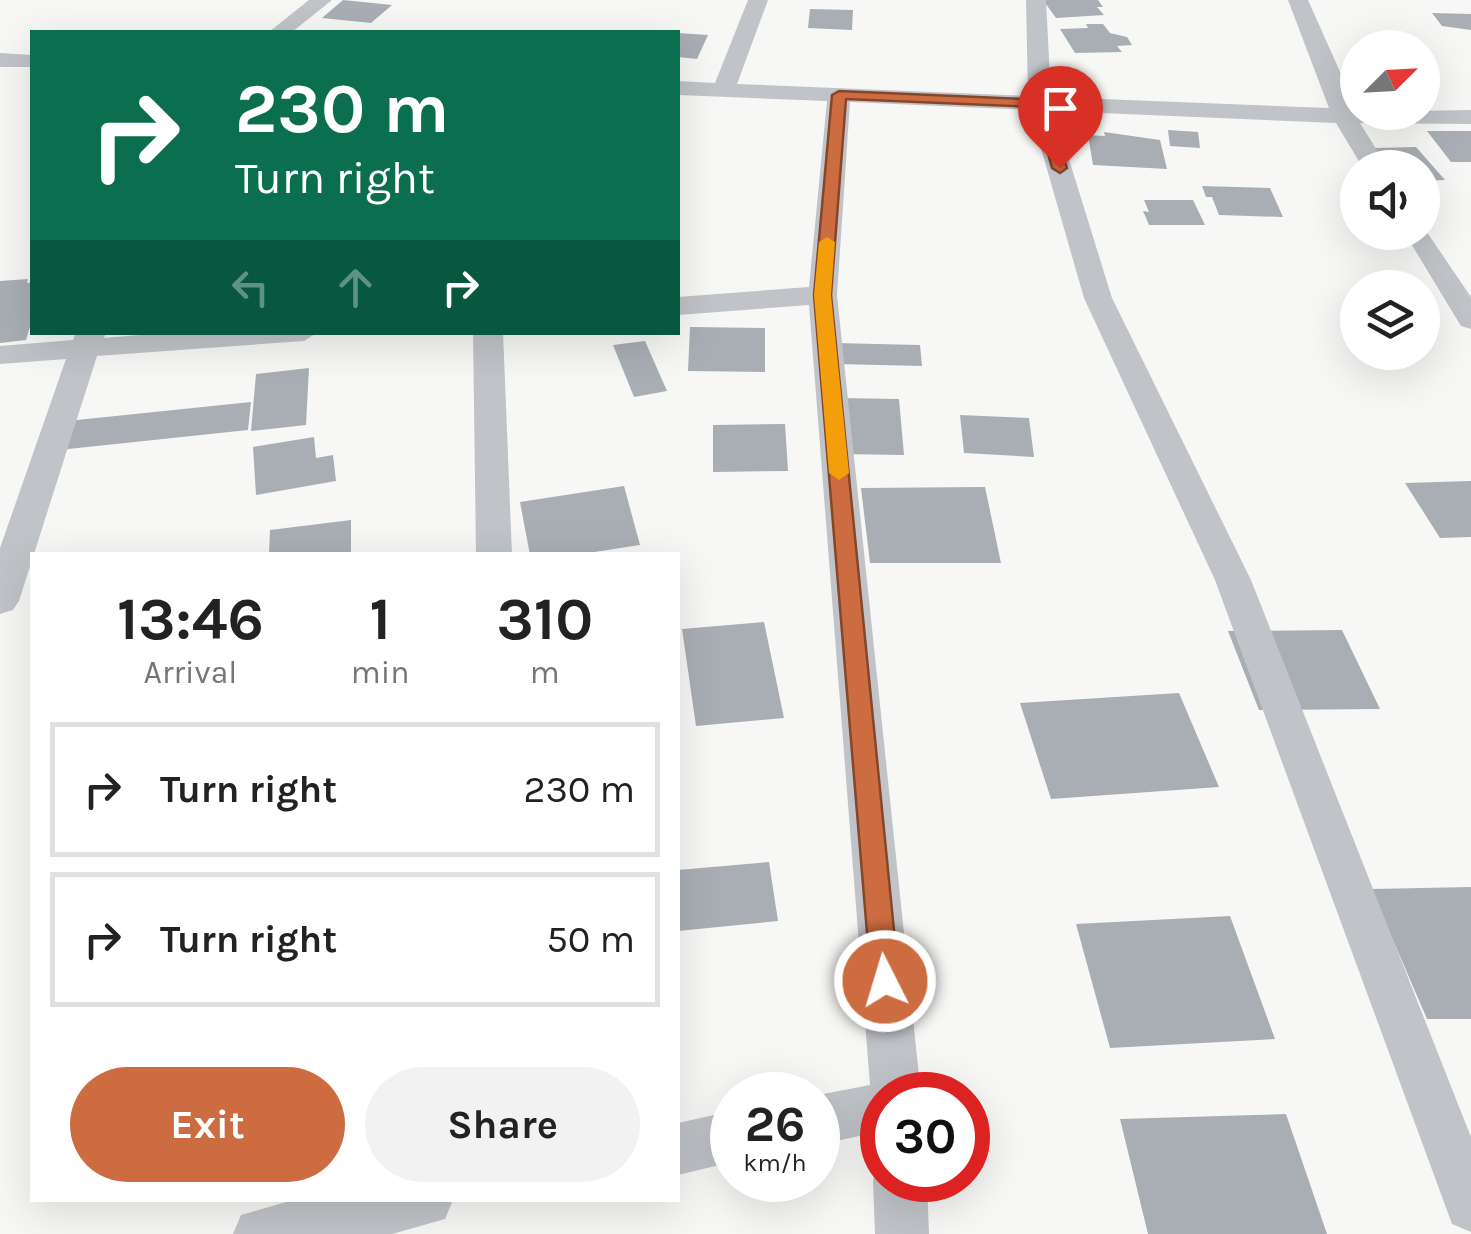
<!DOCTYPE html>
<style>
:root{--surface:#fff;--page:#f2f2f2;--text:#222;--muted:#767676;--line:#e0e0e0;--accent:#cd6c40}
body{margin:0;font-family:Karla,sans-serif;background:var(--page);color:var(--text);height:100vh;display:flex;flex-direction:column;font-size:38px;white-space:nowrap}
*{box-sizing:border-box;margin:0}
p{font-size:32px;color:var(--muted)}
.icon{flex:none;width:55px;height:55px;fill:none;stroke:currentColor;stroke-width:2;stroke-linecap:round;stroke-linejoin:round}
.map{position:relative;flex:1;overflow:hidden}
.details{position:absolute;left:30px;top:552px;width:650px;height:650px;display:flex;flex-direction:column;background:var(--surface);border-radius:0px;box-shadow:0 10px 40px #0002}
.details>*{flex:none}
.top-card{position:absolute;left:30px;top:30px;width:650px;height:305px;border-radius:0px;box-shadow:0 10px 40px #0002;background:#0b6e4f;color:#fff;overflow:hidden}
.needle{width:65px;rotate:66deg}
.buttons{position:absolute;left:1340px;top:30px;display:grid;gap:20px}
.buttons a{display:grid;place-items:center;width:100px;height:100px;border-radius:50%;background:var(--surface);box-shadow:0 10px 40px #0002;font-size:50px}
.speed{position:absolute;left:710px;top:1072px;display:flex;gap:20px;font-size:50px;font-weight:700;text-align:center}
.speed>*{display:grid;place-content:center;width:130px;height:130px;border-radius:50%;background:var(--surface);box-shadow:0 10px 40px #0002;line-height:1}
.speed small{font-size:25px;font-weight:400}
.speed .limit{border:15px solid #d22;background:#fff;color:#111}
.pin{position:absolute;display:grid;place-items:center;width:85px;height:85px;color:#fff;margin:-102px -42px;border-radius:50% 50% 50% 0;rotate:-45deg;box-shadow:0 0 10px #0007}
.pin .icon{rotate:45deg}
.me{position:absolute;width:110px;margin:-55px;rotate:355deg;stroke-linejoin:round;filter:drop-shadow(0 0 8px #0008)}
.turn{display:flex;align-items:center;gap:35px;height:210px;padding:0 40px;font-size:45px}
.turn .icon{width:130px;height:130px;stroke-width:2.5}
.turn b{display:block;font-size:70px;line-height:85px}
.lanes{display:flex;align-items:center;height:95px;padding:0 40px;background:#0003;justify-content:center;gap:50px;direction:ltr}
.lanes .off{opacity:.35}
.eta{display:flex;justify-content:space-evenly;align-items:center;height:170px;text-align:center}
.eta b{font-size:60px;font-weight:700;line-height:70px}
.primary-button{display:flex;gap:20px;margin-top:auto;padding:20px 40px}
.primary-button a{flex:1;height:115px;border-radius:60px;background:var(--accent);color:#fff;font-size:40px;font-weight:700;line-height:115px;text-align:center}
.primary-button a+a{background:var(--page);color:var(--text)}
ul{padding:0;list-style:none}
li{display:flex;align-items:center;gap:30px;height:135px;margin:0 20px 15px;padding:0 20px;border:5px solid var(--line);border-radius:0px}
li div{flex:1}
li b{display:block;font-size:38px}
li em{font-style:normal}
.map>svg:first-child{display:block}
.building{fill:#a9aeb5}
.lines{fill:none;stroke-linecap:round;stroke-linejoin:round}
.street{fill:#c0c3c7;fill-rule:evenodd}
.route{fill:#cd6c40;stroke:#85462a;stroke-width:2.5}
.slow{fill:#f59e0b}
</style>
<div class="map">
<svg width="1471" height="1234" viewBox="0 0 1471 1234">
<rect width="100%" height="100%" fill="#f7f8f5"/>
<g class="building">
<polygon points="343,0 392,5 371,23 322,18"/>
<polygon points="1043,0 1098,0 1103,7 1097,7 1104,15 1056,18"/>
<polygon points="810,9 853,10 852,30 808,28"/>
<polygon points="1432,13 1471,14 1471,30 1442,26"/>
<polygon points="1086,24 1103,24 1110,33 1127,37 1132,45 1117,46 1122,52 1075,53 1060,29 1088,28"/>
<polygon points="678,33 708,35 697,59 678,57"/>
<polygon points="1168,130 1198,132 1200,148 1170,146"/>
<polygon points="1427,131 1471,131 1471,162 1451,162"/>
<polygon points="1104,132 1160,140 1167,169 1093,165 1088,135 1105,136"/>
<polygon points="1416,147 1445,180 1422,181 1422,168 1390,168 1374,148"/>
<polygon points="1202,186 1270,188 1283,217 1219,215 1212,197 1206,197"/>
<polygon points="1144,200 1193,200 1205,225 1149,225 1143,211 1149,212"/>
<polygon points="28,279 27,283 32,282 32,320 26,340 0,343 0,281"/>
<polygon points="690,327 765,328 765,372 688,371"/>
<polygon points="645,341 667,391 634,397 613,345"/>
<polygon points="835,343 920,345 922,366 835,364"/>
<polygon points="309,368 306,425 251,431 256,374"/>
<polygon points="839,398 899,399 904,455 841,454"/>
<polygon points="251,402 248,430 59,450 67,421"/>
<polygon points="960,415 1029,418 1034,457 964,453"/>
<polygon points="785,424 788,471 713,472 713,425"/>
<polygon points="314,437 316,458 333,455 336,481 256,495 253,447"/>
<polygon points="1471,481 1471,537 1440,538 1405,483"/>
<polygon points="624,486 640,545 575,555 530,555 520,502"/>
<polygon points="985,487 1001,563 870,563 861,488"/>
<polygon points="351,520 351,555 269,555 270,530"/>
<polygon points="764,622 784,718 696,726 682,629"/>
<polygon points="1342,630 1380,709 1259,710 1228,631"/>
<polygon points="1179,693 1219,787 1051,799 1020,703"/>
<polygon points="769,862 778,921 678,931 678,870"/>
<polygon points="1471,887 1471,1019 1427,1019 1371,889"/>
<polygon points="1230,916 1275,1039 1110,1048 1076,924"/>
<polygon points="1286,1114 1327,1234 1148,1234 1120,1119"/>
</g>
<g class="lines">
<g class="street">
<polygon points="309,0 332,0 292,32 269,32"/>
<polygon points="748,0 768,0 737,84 1028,96 1026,0 1046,0 1051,97 1329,108 1288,0 1308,0 1358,112 1471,110 1471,124 1360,123 1388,168 1363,168 1336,123 1054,111 1112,298 1251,580 1471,1137 1471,1232 1452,1224 1215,580 1084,298 1030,110 850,102 837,295 921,1095 882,1095 882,1131 818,1145 818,1095 870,1085 809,305 678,315 678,297 809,287 827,101 678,95 678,81 715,83"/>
<polygon points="0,53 32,55 32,67 0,67"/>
<polygon points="1422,225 1471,297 1471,329 1461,326 1404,232 1422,232"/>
<polygon points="76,332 106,332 104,338 175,332 318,332 304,341 97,356 19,601 13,610 0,614 0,548 66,359 0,364 0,346 73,340"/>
<polygon points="473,332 503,332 512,555 476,555"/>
<polygon points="732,1111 732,1162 678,1175 678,1123"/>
<polygon points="881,1161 882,1180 927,1180 929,1234 875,1234 873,1180"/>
<polygon points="293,1200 453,1200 445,1219 392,1234 233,1234 241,1215"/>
</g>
</g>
<polygon class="route" points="839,91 1045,100 1067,168 1060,173 1052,168 1035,107 846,99 831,295 899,981 895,990 885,994 875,990 871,981 814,295 832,95"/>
<polygon class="slow" points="827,237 835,242 831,295 849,473 839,480 829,473 814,295 819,242"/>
</svg>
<div class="buttons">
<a><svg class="needle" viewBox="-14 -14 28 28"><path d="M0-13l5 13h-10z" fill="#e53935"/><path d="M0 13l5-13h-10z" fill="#767676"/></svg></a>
<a><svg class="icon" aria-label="sound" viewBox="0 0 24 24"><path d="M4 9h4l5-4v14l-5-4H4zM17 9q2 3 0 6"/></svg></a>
<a><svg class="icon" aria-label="layers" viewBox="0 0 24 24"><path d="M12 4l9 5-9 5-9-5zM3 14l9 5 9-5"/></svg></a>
</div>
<div class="speed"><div>26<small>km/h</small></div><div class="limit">30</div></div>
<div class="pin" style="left:1060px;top:168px;background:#d93025"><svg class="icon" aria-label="arrive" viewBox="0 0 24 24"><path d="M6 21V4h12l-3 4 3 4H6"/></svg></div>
<svg class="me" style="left:885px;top:981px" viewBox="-20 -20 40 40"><circle r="17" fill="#cd6c40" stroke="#fff" stroke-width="3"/><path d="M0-11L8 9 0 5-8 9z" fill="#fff"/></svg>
<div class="top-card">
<div class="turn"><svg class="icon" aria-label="right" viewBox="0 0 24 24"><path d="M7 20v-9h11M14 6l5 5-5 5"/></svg><div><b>230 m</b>Turn right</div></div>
<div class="lanes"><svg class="icon off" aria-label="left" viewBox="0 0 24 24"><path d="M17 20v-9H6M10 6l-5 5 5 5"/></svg><svg class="icon off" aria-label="ahead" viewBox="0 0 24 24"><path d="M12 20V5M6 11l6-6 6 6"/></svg><svg class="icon" aria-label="right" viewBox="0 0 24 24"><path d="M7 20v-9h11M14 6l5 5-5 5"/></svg></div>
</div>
<section class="details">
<div class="eta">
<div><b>13:46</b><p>Arrival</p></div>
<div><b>1</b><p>min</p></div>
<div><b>310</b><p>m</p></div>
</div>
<ul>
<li><svg class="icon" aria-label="right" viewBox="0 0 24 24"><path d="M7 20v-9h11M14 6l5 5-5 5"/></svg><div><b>Turn right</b></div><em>230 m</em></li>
<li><svg class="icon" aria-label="right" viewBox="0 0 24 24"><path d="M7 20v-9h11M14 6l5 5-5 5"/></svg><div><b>Turn right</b></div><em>50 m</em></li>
</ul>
<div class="primary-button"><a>Exit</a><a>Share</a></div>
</section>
</div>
